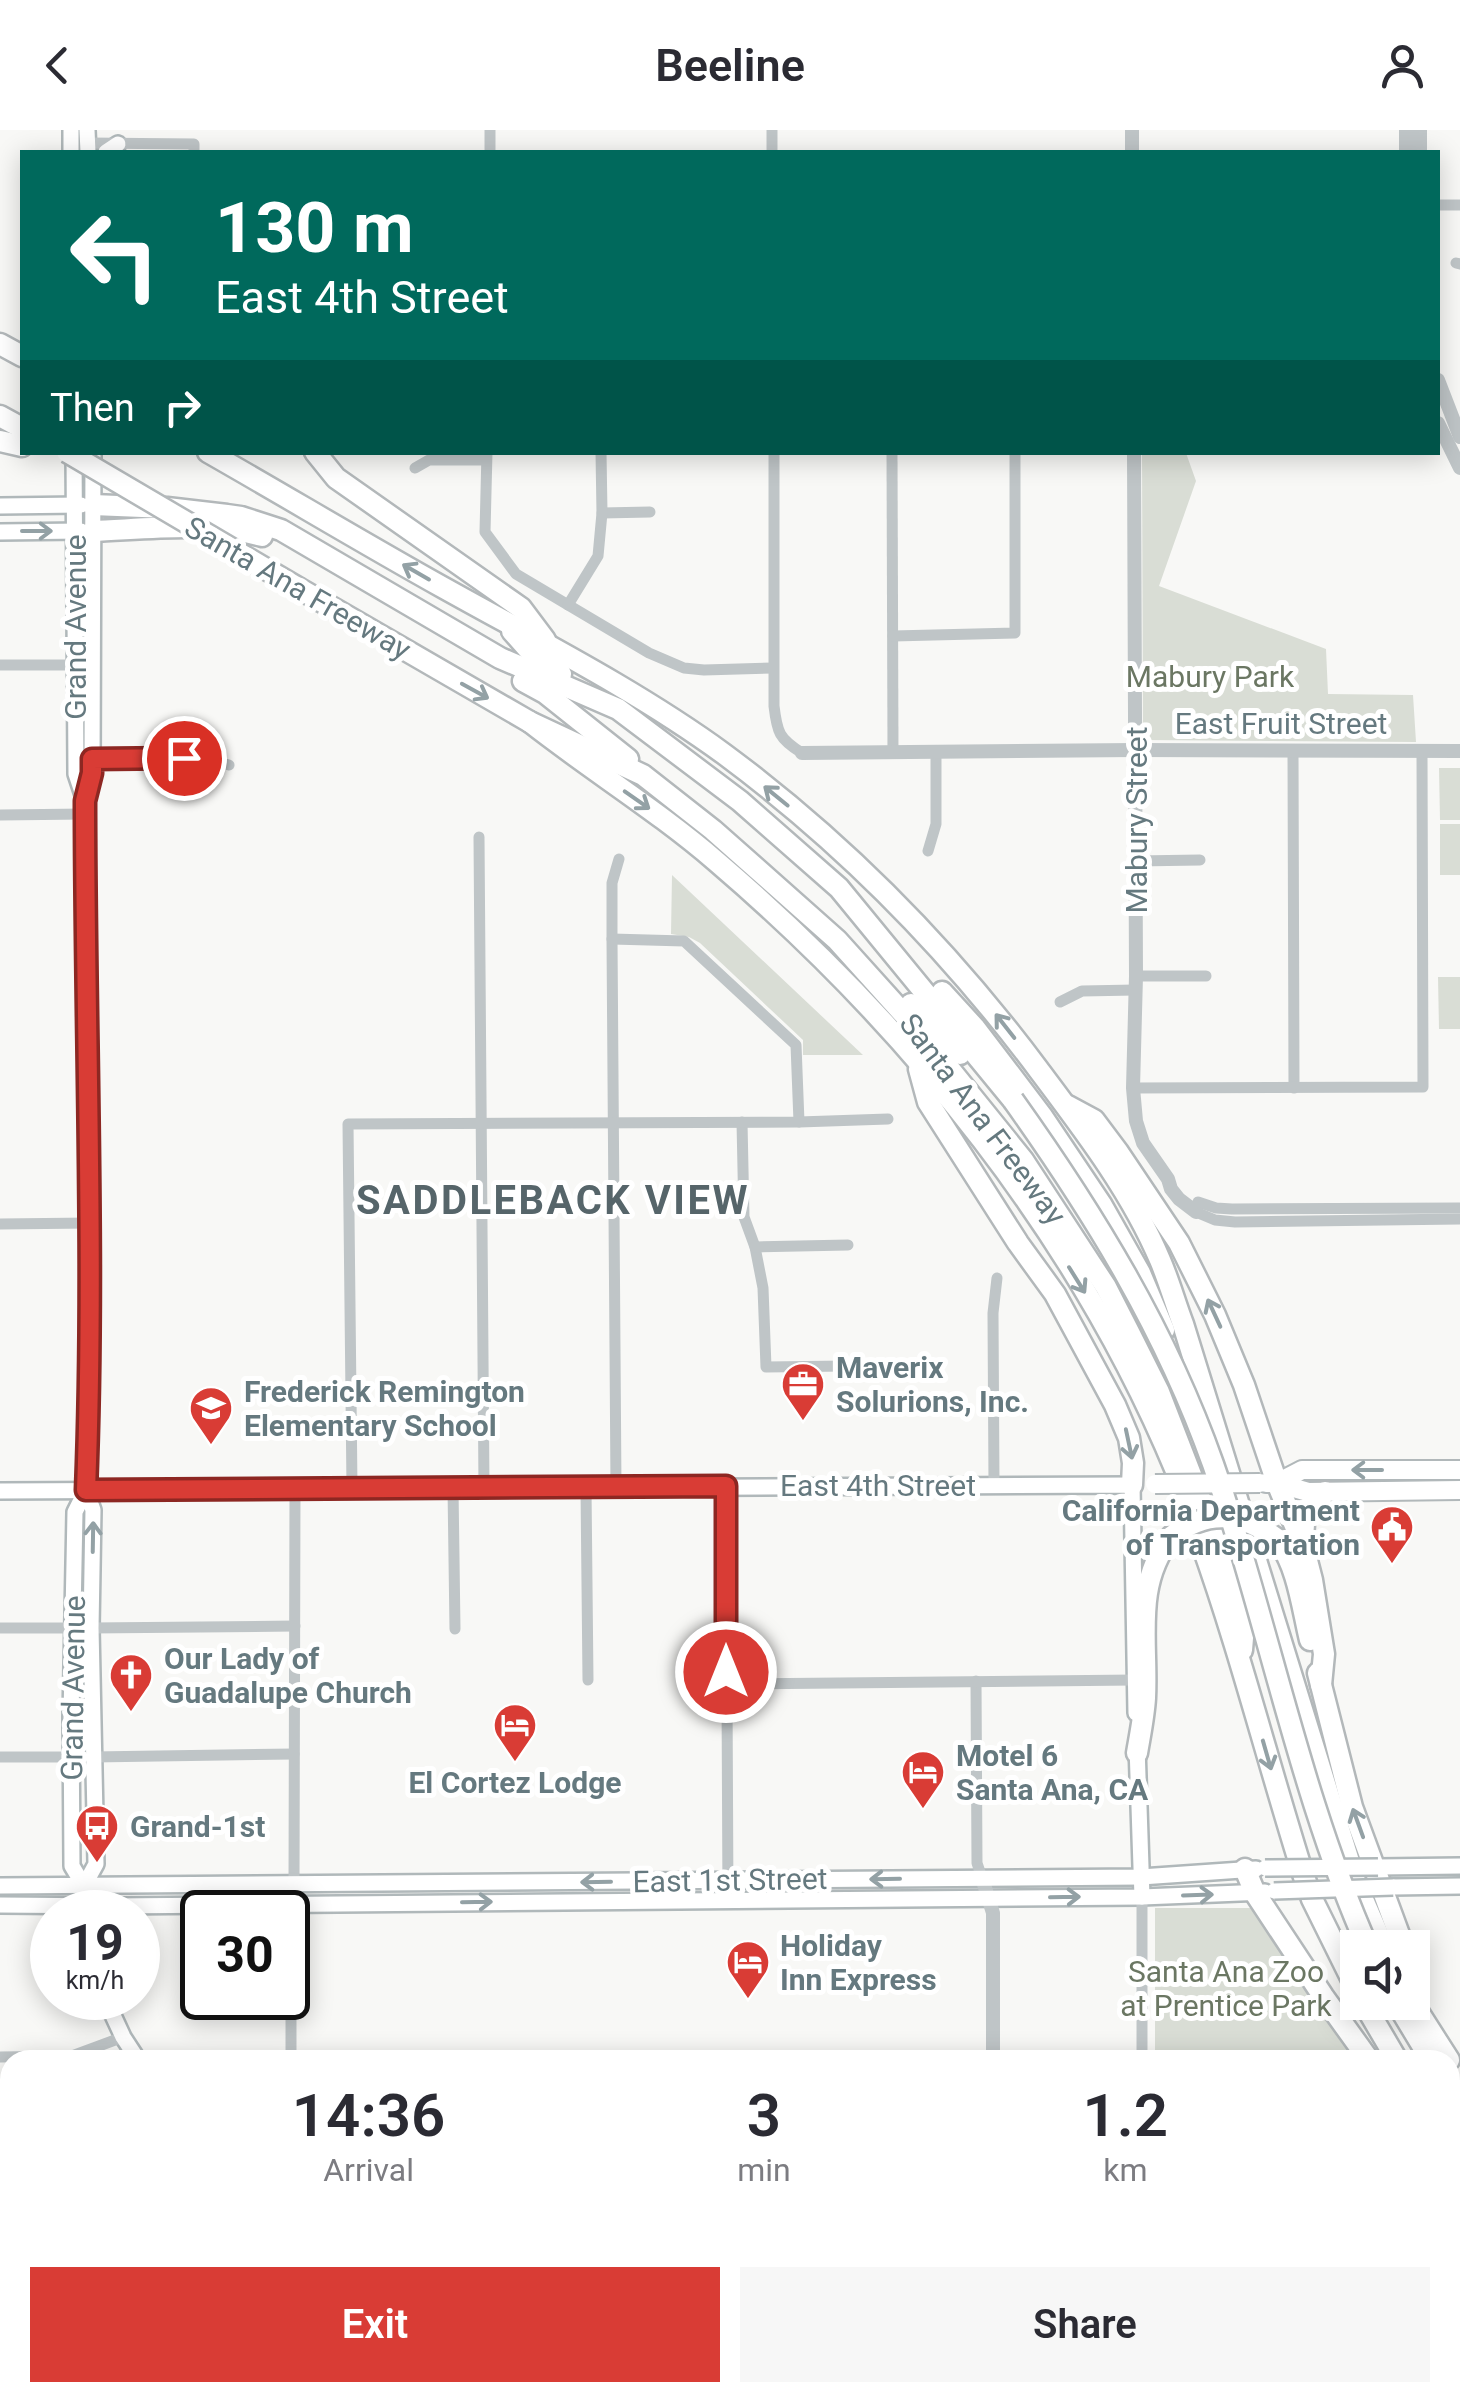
<!DOCTYPE html>
<style>
:root{--surface:#fff;--page:#f7f7f7;--text:#2b2b33;--muted:#7c7c81;--accent:#d93c35}
body{margin:0;font-family:Roboto,sans-serif;background:var(--page);color:var(--text);height:100vh;display:flex;flex-direction:column;font-size:38px;white-space:nowrap}
*{box-sizing:border-box;margin:0}
p{font-size:32px;color:var(--muted)}
.icon{flex:none;width:55px;height:55px;fill:none;stroke:currentColor;stroke-width:2;stroke-linecap:round;stroke-linejoin:round}
.map{position:relative;flex:1;overflow:hidden}
.drawer{position:absolute;left:0px;top:1920px;width:1460px;height:352px;display:flex;flex-direction:column;background:var(--surface);border-radius:30px 30px 0 0;box-shadow:0 5px 25px #0003}
.drawer>*{flex:none}
.guide{position:absolute;left:20px;top:20px;width:1420px;height:305px;border-radius:0px;box-shadow:0 5px 25px #0003;background:#00695c;color:#fff;overflow:hidden}
.tools{position:absolute;left:1340px;top:1800px;display:grid;gap:20px}
.tools a{display:grid;place-items:center;width:90px;height:90px;border-radius:0px;background:var(--surface);box-shadow:0 5px 25px #0003;font-size:50px}
.speed{position:absolute;left:30px;top:1760px;display:flex;gap:20px;font-size:50px;font-weight:700;text-align:center}
.speed>*{display:grid;place-content:center;width:130px;height:130px;border-radius:50%;background:var(--surface);box-shadow:0 5px 25px #0003;line-height:1}
.speed small{font-size:25px;font-weight:400}
.speed .limit{border:5px solid #111;border-radius:15px;background:#fff;color:#111}
.pin{position:absolute;display:grid;place-items:center;width:85px;height:85px;color:#fff;margin:-42px;border:5px solid #fff;border-radius:50%;box-shadow:0 2px 10px #0007}
.me{position:absolute;width:110px;margin:-55px;rotate:0deg;stroke-linejoin:round;filter:drop-shadow(0 0 8px #0008)}
.turn{display:flex;align-items:center;gap:35px;height:210px;padding:0 30px;font-size:45px}
.turn .icon{width:130px;height:130px;stroke-width:2.5}
.turn b{display:block;font-size:70px;line-height:85px}
.then{display:flex;align-items:center;height:95px;padding:0 30px;background:#0003;gap:20px;font-size:38px}
.eta{display:flex;justify-content:space-evenly;align-items:center;height:170px;text-align:center}
.eta b{font-size:60px;font-weight:600;line-height:70px}
.primary-button{display:flex;gap:20px;margin-top:auto;padding:20px 30px}
.primary-button a{flex:1;height:115px;border-radius:0px;background:var(--accent);color:#fff;font-size:40px;font-weight:600;line-height:115px;text-align:center}
.primary-button a+a{background:var(--page);color:var(--text)}
header{display:flex;justify-content:space-between;align-items:center;height:130px;padding:0 30px;background:var(--surface);font-size:45px;font-weight:600}
.map>svg:first-child{display:block}
.green{fill:#d9ddd5}
.lines{fill:none;stroke-linecap:round;stroke-linejoin:round}
.secondary-casing{stroke:#b0b8ba;stroke-width:20}
.primary-casing{stroke:#b1b8ba;stroke-width:22}
.motorway-casing{stroke:#b3b8ba;stroke-width:25}
.minor{stroke:#bfc5c7;stroke-width:11}
.tertiary{stroke:#bfc5c7;stroke-width:14}
.secondary{stroke:#fff;stroke-width:15}
.primary{stroke:#fff;stroke-width:18}
.motorway{stroke:#fff;stroke-width:20}
.secondary-bridge-casing{stroke:#b0b8ba;stroke-width:20;stroke-linecap:butt}
.primary-bridge-casing{stroke:#b1b8ba;stroke-width:22;stroke-linecap:butt}
.motorway-bridge-casing{stroke:#b3b8ba;stroke-width:25;stroke-linecap:butt}
.secondary-bridge{stroke:#fff;stroke-width:15}
.primary-bridge{stroke:#fff;stroke-width:18}
.motorway-bridge{stroke:#fff;stroke-width:20}
.oneway{stroke:#93a1a5}
.route-casing{stroke:#8d2722;stroke-width:25}
.route{stroke:#d93c35;stroke-width:18}
.labels{text-anchor:middle;dominant-baseline:central;stroke-width:10;stroke-linejoin:round;paint-order:stroke}
.street-label{font-size:30px;fill:#65797f;stroke:#fff}
.park-label{font-size:30px;fill:#6b7763;stroke:#fff}
.poi-label{font-size:30px;font-weight:bold;fill:#65797f;stroke:#fff;text-anchor:start}
.district-label{font-size:40px;font-weight:bold;letter-spacing:2.5px;fill:#56656a;stroke:#fff}
</style>
<header><svg class="icon" aria-label="back" viewBox="0 0 24 24"><path d="M15 5l-7 7 7 7"/></svg>Beeline<svg class="icon" aria-label="person" viewBox="0 0 24 24"><circle cx="12" cy="8" r="4"/><path d="M4 21q1-7 8-7t8 7"/></svg></header>
<div class="map">
<svg width="1460" height="2272" viewBox="0 0 1460 2272">
<rect width="100%" height="100%" fill="#f8f8f6"/>
<g class="green">
<polygon points="1142,323 1186,323 1196,351 1159,456 1326,519 1328,564 1413,565 1416,612 1143,610"/>
<polygon points="1439,638 1460,638 1460,690 1440,690"/>
<rect x="1440" y="694" width="20" height="51"/>
<polygon points="672,745 863,925 803,925 803,910 700,813 689,807 671,804"/>
<polygon points="1438,847 1460,847 1460,899 1439,899"/>
<polygon points="1155,1778 1254,1778 1357,1930 1155,1930"/>
<polygon points="1450,2046 1460,2058 1460,2272 1154,2272 1154,2262 1450,2262"/>
</g>
<g class="lines">
<g class="secondary-casing">
<g id="secondary">
<polyline points="71,0 71,22"/>
<polyline points="87,0 88,22"/>
<polyline points="106,22 118,14"/>
<polyline points="74,322 76,644 85,671"/>
<polyline points="0,376 81,375"/>
<polyline points="0,402 81,401"/>
<polyline points="0,1361 1132,1355 1136,1583"/>
<polyline points="1137,1616 1142,1767"/>
<polyline points="1378,1737 1460,1736"/>
<polyline points="0,1756 1141,1747 1256,1739"/>
<polyline points="84,1756 96,1734 91,1498 93,1380 86,1360 90,1093 85,684 85,671 92,643 93,322"/>
<polyline points="1393,1757 1460,1756"/>
<polyline points="85,1764 84,1756 72,1736 71,1587 75,1382 86,1360"/>
<polyline points="0,1775 112,1776 1142,1767 1265,1762"/>
<polyline points="105,1868 123,1907 138,1930"/>
<polyline points="292,2262 292,2272"/>
</g>
</g>
<g class="primary-casing">
<g id="primary">
<polyline points="1266,1353 1277,1353 1308,1362 1460,1360"/>
<polyline points="1277,1353 1302,1340 1460,1340"/>
</g>
</g>
<g class="motorway-casing">
<g id="motorway">
<polyline points="0,214 22,226"/>
<polyline points="0,286 22,298"/>
<polyline points="0,311 22,316"/>
<path d="M 208,322 C 287,367 365,414 444,458 C 539,511 636,560 724,624 C 844,713 949,820 1038,939 C 1083,999 1131,1061 1160,1130 C 1169,1151 1175,1173 1183,1194 L 1355,1751 L 1384,1818"/>
<polyline points="315,322 336,348 521,478 545,510"/>
<polyline points="93,375 167,378 227,385 241,387 281,400 500,528 618,579 740,671 839,758 1013,970"/>
<path d="M 93,401 C 146,399 211,391 262,406"/>
<polyline points="300,459 530,592 643,645 713,700 837,810 919,901 1023,1030 1106,1157 1130,1204 1159,1262 1217,1412 1244,1496 1242,1520"/>
<polyline points="512,501 536,528 561,544"/>
<polyline points="523,551 545,563 628,629"/>
<path d="M 530,592 C 591,640 658,681 717,732 C 911,898 1078,1105 1176,1341 C 1185,1364 1193,1389 1201,1412 C 1240,1521 1268,1633 1303,1744 L 1312,1769 L 1358,1862"/>
<polyline points="942,862 975,898 1042,986 1101,1074 1140,1143 1164,1200"/>
<polyline points="911,874 960,924"/>
<polyline points="919,939 928,972 1018,1113 1055,1164 1115,1275 1129,1308 1133,1333 1132,1355"/>
<polyline points="1068,976 1094,990 1118,1022 1179,1113 1215,1185 1244,1255 1277,1353 1303,1415 1312,1450 1324,1524 1321,1555"/>
<polyline points="1303,1408 1305,1381 1325,1362"/>
<path d="M 1277,1409 C 1298,1437 1302,1477 1310,1510"/>
<polyline points="1318,1543 1352,1677 1404,1818"/>
<path d="M 1137,1623 C 1140,1605 1144,1586 1145,1568 C 1148,1511 1133,1455 1171,1407"/>
<polyline points="1245,1739 1255,1763 1323,1866 1369,1930"/>
<polyline points="1363,1872 1397,1930"/>
<polyline points="1396,1872 1431,1930"/>
<polyline points="1412,1872 1449,1930"/>
<polyline points="1450,1957 1460,1970"/>
<polyline points="1450,2005 1460,2017"/>
<polyline points="1450,2033 1460,2044"/>
</g>
</g>
<g class="minor">
<polyline points="490,0 490,22"/>
<polyline points="87,13 194,14 194,22"/>
<polyline points="772,22 772,0"/>
<polyline points="1438,75 1460,75"/>
<polyline points="1456,133 1460,134"/>
<polyline points="487,322 485,402 516,444 649,523 684,538 704,540 773,538"/>
<path d="M 774,322 L 774,576 C 777,602 779,609 802,623"/>
<polyline points="892,322 893,623"/>
<polyline points="415,338 429,330 486,330"/>
<polyline points="602,383 650,382"/>
<polyline points="568,475 598,426 602,383 601,322"/>
<polyline points="893,506 1015,503 1015,322"/>
<polyline points="0,535 75,535"/>
<polyline points="1293,620 1294,958"/>
<polyline points="85,629 203,628 229,635"/>
<polyline points="0,685 85,684"/>
<polyline points="479,707 484,1358"/>
<polyline points="928,721 936,694 936,622"/>
<polyline points="1136,731 1200,730"/>
<polyline points="612,809 684,811 796,915 799,992"/>
<polyline points="1136,846 1206,846"/>
<polyline points="1060,872 1082,861 1135,860"/>
<polyline points="1133,958 1423,957 1422,621"/>
<polyline points="742,992 744,1087 755,1117 763,1158 766,1237 846,1236"/>
<polyline points="1198,1072 1216,1078 1232,1079 1460,1078"/>
<polyline points="1196,1082 1215,1090 1235,1092 1460,1089"/>
<polyline points="0,1094 90,1093"/>
<polyline points="755,1117 848,1115"/>
<polyline points="994,1355 993,1183 997,1148"/>
<polyline points="726,1356 728,1770"/>
<polyline points="616,1357 612,809 612,753 619,729"/>
<polyline points="352,1358 348,994 799,992 888,989"/>
<polyline points="453,1358 455,1499"/>
<polyline points="586,1358 588,1550"/>
<polyline points="0,1498 73,1498"/>
<polyline points="91,1498 295,1496"/>
<polyline points="976,1551 977,1733 982,1748"/>
<polyline points="727,1554 1135,1550"/>
<polyline points="0,1627 71,1627"/>
<polyline points="93,1627 294,1624"/>
<polyline points="294,1754 295,1359"/>
<polyline points="1142,1767 1142,1930"/>
<polyline points="0,1927 72,1926 123,1907"/>
<polyline points="291,1930 291,1774"/>
<polyline points="1144,2262 1144,2272"/>
</g>
<g class="tertiary">
<polyline points="1132,0 1132,22"/>
<polyline points="1406,0 1406,22"/>
<polyline points="1420,0 1420,22"/>
<polyline points="1438,250 1460,307"/>
<polyline points="1438,293 1460,338"/>
<polyline points="1134,322 1136,846 1133,958 1136,991 1143,1013 1168,1049 1171,1059 1179,1069 1196,1082"/>
<polyline points="802,623 1136,620 1460,621"/>
<polyline points="982,1748 993,1783 993,1930"/>
<polyline points="0,2222 10,2222"/>
<polyline points="992,2262 1004,2272"/>
</g>
<use href="#secondary" class="secondary"/>
<use href="#primary" class="primary"/>
<use href="#motorway" class="motorway"/>
<g class="secondary-bridge-casing">
<g id="secondary-bridge">
<polyline points="1265,1738 1378,1737"/>
<polyline points="1274,1761 1393,1757"/>
</g>
</g>
<g class="primary-bridge-casing">
<polyline id="primary-bridge" points="1155,1354 1260,1353"/>
</g>
<g class="motorway-bridge-casing">
<g id="motorway-bridge">
<polyline points="67,322 300,459"/>
<path d="M 1013,970 C 1095,1085 1166,1201 1213,1334 C 1269,1494 1299,1663 1368,1818"/>
<path d="M 1171,1407 C 1207,1379 1241,1382 1277,1409"/>
</g>
</g>
<use href="#secondary-bridge" class="secondary-bridge"/>
<use href="#primary-bridge" class="primary-bridge"/>
<use href="#motorway-bridge" class="motorway-bridge"/>
</g>
<defs><path id="oneway-shaft" d="M-6 0H5M1.5-3L5.5 0L1.5 3" fill="none" stroke-width="1.6" stroke-linecap="round" stroke-linejoin="round" transform="scale(2.5)"/></defs>
<g class="oneway">
<use href="#oneway-shaft" transform="translate(37 401)"/>
<use href="#oneway-shaft" transform="translate(416 442) rotate(-150)"/>
<use href="#oneway-shaft" transform="translate(475 561) rotate(29)"/>
<use href="#oneway-shaft" transform="translate(776 666) rotate(-141)"/>
<use href="#oneway-shaft" transform="translate(637 670) rotate(35)"/>
<use href="#oneway-shaft" transform="translate(1005 896) rotate(-128)"/>
<use href="#oneway-shaft" transform="translate(1077 1150) rotate(58)"/>
<use href="#oneway-shaft" transform="translate(1214 1183) rotate(-115)"/>
<use href="#oneway-shaft" transform="translate(1129 1314) rotate(78)"/>
<use href="#oneway-shaft" transform="translate(1367 1340) rotate(180)"/>
<use href="#oneway-shaft" transform="translate(93 1407) rotate(-89)"/>
<use href="#oneway-shaft" transform="translate(1267 1625) rotate(74)"/>
<use href="#oneway-shaft" transform="translate(1358 1693) rotate(-110)"/>
<use href="#oneway-shaft" transform="translate(885 1749) rotate(179)"/>
<use href="#oneway-shaft" transform="translate(596 1752) rotate(179)"/>
<use href="#oneway-shaft" transform="translate(1198 1765) rotate(-2)"/>
<use href="#oneway-shaft" transform="translate(1065 1767) rotate(-1)"/>
<use href="#oneway-shaft" transform="translate(477 1772) rotate(-1)"/>
</g>
<g class="lines">
<g class="route-casing">
<path id="route" d="M 184,628 L 92,629 L 92,643 L 85,671 C 85,901 95,1131 86,1360 L 726,1356 L 726,1542"/>
</g>
<use href="#route" class="route"/>
</g>
<defs>
<g id="office-pin" transform="scale(2.25)"><path d="M0 17L-7.5 6A9.5 9.5 0 1 1 7.5 6Z" fill="#d93c35" stroke="#fff"/><path d="M-6-3h4V-5.5h4V-3h4V5H-6ZM-1-4.5V-3h2v-1.5ZM-6 0V1H6V0Z" fill="#fff"/></g>
<g id="school-pin" transform="scale(2.25)"><path d="M0 17L-7.5 6A9.5 9.5 0 1 1 7.5 6Z" fill="#d93c35" stroke="#fff"/><path d="M0-5L7-2L0 1L-7-2ZM-4 1L0 2.5L4 1V4Q0 6-4 4Z" fill="#fff"/></g>
<g id="civic-pin" transform="scale(2.25)"><path d="M0 17L-7.5 6A9.5 9.5 0 1 1 7.5 6Z" fill="#d93c35" stroke="#fff"/><path d="M-.6-6.5H3V-4.5H.6V-3L4-1V1h2V6H-6V1h2V-1L-.6-3ZM-1.2 2.5V6h2.4V2.5Z" fill="#fff"/></g>
<g id="church-pin" transform="scale(2.25)"><path d="M0 17L-7.5 6A9.5 9.5 0 1 1 7.5 6Z" fill="#d93c35" stroke="#fff"/><path d="M-1.2-6h2.4v3.5h3.3v2.4h-3.3V6h-2.4V-.1h-3.3v-2.4h3.3Z" fill="#fff"/></g>
<g id="hotel-pin" transform="scale(2.25)"><path d="M0 17L-7.5 6A9.5 9.5 0 1 1 7.5 6Z" fill="#d93c35" stroke="#fff"/><path d="M-6-4.5h1.5V1H6V5H4.5V3h-9V5H-6ZM-4 0a1.8 1.8 0 1 1 3.6 0ZM.5 0V-2.5h3Q6-2.5 6 0Z" fill="#fff"/></g>
<g id="bus-pin" transform="scale(2.25)"><path d="M0 17L-7.5 6A9.5 9.5 0 1 1 7.5 6Z" fill="#d93c35" stroke="#fff"/><path d="M-5-6H5V4H4V6H2V4H-2V6H-4V4H-5ZM-3.5-4V0h7V-4ZM-3.5 1.2v1.5H-2V1.2ZM2 1.2v1.5H3.5V1.2Z" fill="#fff"/></g>
</defs>
<g fill-rule="evenodd">
<use href="#office-pin" x="803" y="1254"/>
<use href="#school-pin" x="211" y="1278"/>
<use href="#civic-pin" x="1392" y="1397"/>
<use href="#church-pin" x="131" y="1545"/>
<use href="#hotel-pin" x="515" y="1595"/>
<use href="#hotel-pin" x="923" y="1642"/>
<use href="#bus-pin" x="97" y="1696"/>
<use href="#hotel-pin" x="748" y="1832"/>
</g>
<g class="labels">
<g class="street-label">
<text transform="translate(298 458) rotate(30)">Santa Ana Freeway</text>
<text transform="translate(75 497) rotate(-90)">Grand Avenue</text>
<text x="1281" y="593">East Fruit Street</text>
<text transform="translate(1136 690) rotate(-90)">Mabury Street</text>
<text transform="translate(983 989) rotate(53)">Santa Ana Freeway</text>
<text x="878" y="1355">East 4th Street</text>
<text transform="translate(73 1558) rotate(-89)">Grand Avenue</text>
<text transform="translate(730 1750) rotate(-1)">East 1st Street</text>
</g>
<g class="park-label">
<text x="1210" y="546">Mabury Park</text>
<text x="1226" y="1841">Santa Ana Zoo<tspan x="1226" dy="34">at Prentice Park</tspan></text>
</g>
<g class="poi-label">
<text x="836" y="1237">Maverix<tspan x="836" dy="34">Solurions, Inc.</tspan></text>
<text x="244" y="1261">Frederick Remington<tspan x="244" dy="34">Elementary School</tspan></text>
<text x="1360" y="1380" text-anchor="end">California Department<tspan x="1360" dy="34">of Transportation</tspan></text>
<text x="164" y="1528">Our Lady of<tspan x="164" dy="34">Guadalupe Church</tspan></text>
<text x="956" y="1625">Motel 6<tspan x="956" dy="34">Santa Ana, CA</tspan></text>
<text x="515" y="1652" text-anchor="middle">El Cortez Lodge</text>
<text x="130" y="1696">Grand-1st</text>
<text x="780" y="1815">Holiday<tspan x="780" dy="34">Inn Express</tspan></text>
</g>
<g class="district-label">
<text x="553" y="1070">SADDLEBACK VIEW</text>
</g>
</g>
</svg>
<div class="tools">
<a><svg class="icon" aria-label="sound" viewBox="0 0 24 24"><path d="M4 9h4l5-4v14l-5-4H4zM17 9q2 3 0 6"/></svg></a>
</div>
<div class="speed"><div>19<small>km/h</small></div><div class="limit">30</div></div>
<div class="pin" style="left:184px;top:628px;background:#d93025"><svg class="icon" aria-label="arrive" viewBox="0 0 24 24"><path d="M6 21V4h12l-3 4 3 4H6"/></svg></div>
<svg class="me" style="left:726px;top:1542px" viewBox="-20 -20 40 40"><circle r="17" fill="#d93c35" stroke="#fff" stroke-width="3"/><path d="M0-11L8 9 0 5-8 9z" fill="#fff"/></svg>
<div class="guide">
<div class="turn"><svg class="icon" aria-label="left" viewBox="0 0 24 24"><path d="M17 20v-9H6M10 6l-5 5 5 5"/></svg><div><b>130 m</b>East 4th Street</div></div>
<div class="then">Then<svg class="icon" aria-label="right" viewBox="0 0 24 24"><path d="M7 20v-9h11M14 6l5 5-5 5"/></svg></div>
</div>
<section class="drawer">
<div class="eta">
<div><b>14:36</b><p>Arrival</p></div>
<div><b>3</b><p>min</p></div>
<div><b>1.2</b><p>km</p></div>
</div>
<div class="primary-button"><a>Exit</a><a>Share</a></div>
</section>
</div>
